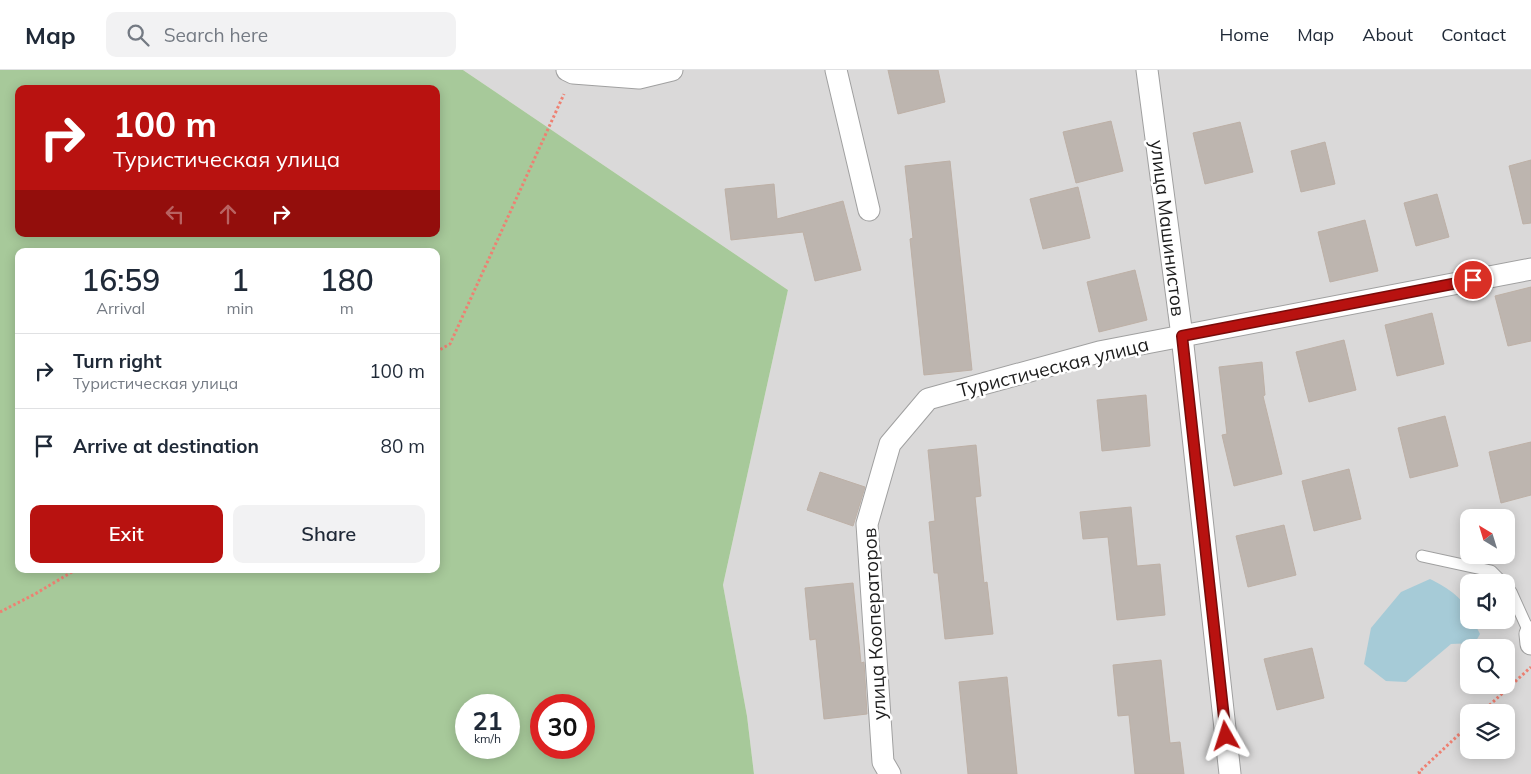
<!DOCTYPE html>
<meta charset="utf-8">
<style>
:root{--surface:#fff;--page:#f2f2f3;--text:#1f2937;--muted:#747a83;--line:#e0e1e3;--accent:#b81210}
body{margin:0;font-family:Mulish,sans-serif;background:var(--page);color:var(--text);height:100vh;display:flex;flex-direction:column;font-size:19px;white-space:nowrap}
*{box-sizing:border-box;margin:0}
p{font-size:16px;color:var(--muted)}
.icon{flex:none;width:28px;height:28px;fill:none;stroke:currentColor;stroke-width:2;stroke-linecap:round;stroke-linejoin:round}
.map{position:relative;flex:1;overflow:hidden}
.panel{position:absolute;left:15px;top:178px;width:425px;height:325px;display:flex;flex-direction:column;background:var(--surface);border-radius:10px;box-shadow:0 2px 12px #0003}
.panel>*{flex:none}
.guide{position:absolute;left:15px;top:15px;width:425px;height:152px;border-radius:10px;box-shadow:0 2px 12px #0003;background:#b81210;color:#fff;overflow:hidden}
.needle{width:32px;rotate:322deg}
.fabs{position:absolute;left:1460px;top:439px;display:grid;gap:10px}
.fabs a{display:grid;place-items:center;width:55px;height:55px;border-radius:10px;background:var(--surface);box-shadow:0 2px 12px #0003;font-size:25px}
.speed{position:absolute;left:455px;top:624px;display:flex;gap:10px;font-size:25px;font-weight:700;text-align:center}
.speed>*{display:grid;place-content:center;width:65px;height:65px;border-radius:50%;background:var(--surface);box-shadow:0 2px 12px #0003;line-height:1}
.speed small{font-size:12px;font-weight:400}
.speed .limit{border:8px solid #d22;background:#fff;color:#111}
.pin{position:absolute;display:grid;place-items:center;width:42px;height:42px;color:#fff;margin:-21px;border:2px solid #fff;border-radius:50%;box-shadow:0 1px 5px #0007}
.me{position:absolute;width:55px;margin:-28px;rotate:354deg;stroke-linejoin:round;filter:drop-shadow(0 0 4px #0008)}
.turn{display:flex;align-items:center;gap:18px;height:105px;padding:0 15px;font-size:22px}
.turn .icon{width:65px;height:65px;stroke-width:2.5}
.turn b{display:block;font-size:35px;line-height:42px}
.lanes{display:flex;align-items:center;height:48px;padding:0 15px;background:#0003;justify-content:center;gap:25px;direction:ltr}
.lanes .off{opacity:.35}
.eta{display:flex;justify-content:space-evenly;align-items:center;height:85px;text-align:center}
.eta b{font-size:30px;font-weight:600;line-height:35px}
.button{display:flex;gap:10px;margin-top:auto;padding:10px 15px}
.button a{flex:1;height:58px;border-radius:10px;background:var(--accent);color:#fff;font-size:20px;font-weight:600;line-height:58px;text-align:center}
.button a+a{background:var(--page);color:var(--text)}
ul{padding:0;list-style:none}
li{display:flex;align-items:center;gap:15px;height:75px;padding:0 15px;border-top:1px solid var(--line)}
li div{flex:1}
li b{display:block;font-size:19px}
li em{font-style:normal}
header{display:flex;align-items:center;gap:30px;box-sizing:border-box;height:70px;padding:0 25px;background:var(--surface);border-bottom:1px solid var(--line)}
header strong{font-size:24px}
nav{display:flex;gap:28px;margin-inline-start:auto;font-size:18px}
.search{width:350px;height:45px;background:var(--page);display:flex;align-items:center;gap:12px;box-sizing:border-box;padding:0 18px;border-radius:10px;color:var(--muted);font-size:19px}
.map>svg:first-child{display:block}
.residential{fill:#dad9d9;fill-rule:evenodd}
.forest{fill:#a7c99a;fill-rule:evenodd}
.water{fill:#a6cbd7}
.building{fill:#bdb5af;stroke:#bdb0a6}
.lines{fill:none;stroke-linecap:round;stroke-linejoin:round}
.service-casing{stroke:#a0a0a0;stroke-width:13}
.minor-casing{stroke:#a0a0a0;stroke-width:23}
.path{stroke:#ee8072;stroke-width:3;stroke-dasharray:2.5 2.5;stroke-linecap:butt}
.service{stroke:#fff;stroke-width:11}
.minor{stroke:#fff;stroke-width:21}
.route-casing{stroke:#780c0a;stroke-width:12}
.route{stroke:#b81210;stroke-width:9}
.labels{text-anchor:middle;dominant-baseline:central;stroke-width:5;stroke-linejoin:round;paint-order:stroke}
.street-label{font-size:19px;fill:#1c1c1c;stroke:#fff}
</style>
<header>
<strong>Map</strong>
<div class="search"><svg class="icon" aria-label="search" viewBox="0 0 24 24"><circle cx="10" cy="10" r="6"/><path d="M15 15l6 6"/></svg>Search here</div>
<nav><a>Home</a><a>Map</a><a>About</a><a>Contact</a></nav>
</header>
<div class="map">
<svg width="1531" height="704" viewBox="0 0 1531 704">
<rect width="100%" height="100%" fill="#ede9e2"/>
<path class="residential" d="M 463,0 L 1531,0 L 1531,704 L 754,704 L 747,646 L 723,515 L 788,220 ZM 1469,448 L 1506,448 L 1506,485 L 1469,485 ZM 1469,512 L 1506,512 L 1506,550 L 1469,550 ZM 1469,578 L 1506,578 L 1506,615 L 1469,615 ZM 1469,642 L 1506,642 L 1506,680 L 1469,680 Z"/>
<path class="forest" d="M 0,0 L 463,0 L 788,220 L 723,515 L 747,646 L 754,704 L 0,704 ZM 19,19 L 436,19 L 436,164 L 19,164 ZM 19,181 L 436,181 L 436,499 L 19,499 ZM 466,635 L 509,635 L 509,678 L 466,678 ZM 541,635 L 584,635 L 584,678 L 541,678 Z"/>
<path class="water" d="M 1430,509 C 1446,517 1469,530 1469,550 L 1473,550 L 1480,564 L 1475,573 L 1451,574 L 1406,612 L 1386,611 L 1364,594 L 1371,558 L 1401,522 Z"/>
<g class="building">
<polygon points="888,0 938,0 945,32 898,44"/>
<polygon points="1111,51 1123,101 1076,113 1063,62"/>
<polygon points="1240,52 1253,102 1205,114 1193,63"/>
<polygon points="1325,72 1335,114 1301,122 1291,81"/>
<polygon points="1531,90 1531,153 1523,154 1509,96"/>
<polygon points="950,91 972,300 924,305 910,169 913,168 905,96"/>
<polygon points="774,114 777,149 843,131 861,200 815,211 803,162 731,170 725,119"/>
<polygon points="1078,117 1090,168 1043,179 1030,129"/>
<polygon points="1437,124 1449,167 1416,176 1404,133"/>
<polygon points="1365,150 1378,201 1330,212 1318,162"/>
<polygon points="1135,200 1147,250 1099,262 1087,212"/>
<polygon points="1531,217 1531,271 1508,276 1495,226"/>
<polygon points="1432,243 1444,294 1397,306 1385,255"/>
<polygon points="1344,270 1356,320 1309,332 1296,282"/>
<polygon points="1262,292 1265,325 1263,326 1282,404 1234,416 1222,365 1227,364 1219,297"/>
<polygon points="1146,325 1150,376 1102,381 1097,330"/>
<polygon points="1445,346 1458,396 1410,408 1398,358"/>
<polygon points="1531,372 1531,425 1501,433 1489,382"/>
<polygon points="976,375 981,426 975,427 984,513 987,512 993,564 945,569 938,503 934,503 929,452 935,451 928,380"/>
<polygon points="1349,399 1361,449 1314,461 1302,411"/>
<polygon points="820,402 865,417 853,456 807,440"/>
<polygon points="1131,437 1137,496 1160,494 1165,545 1117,550 1108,467 1083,469 1080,442"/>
<polygon points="1284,455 1296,505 1248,517 1236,466"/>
<polygon points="853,513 861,593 864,592 867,644 824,649 816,569 810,570 805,518"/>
<polygon points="1312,578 1324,628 1277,640 1264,589"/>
<polygon points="1161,590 1170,673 1180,672 1184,704 1135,704 1129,645 1118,646 1113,595"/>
<polygon points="1007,607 1017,704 968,704 959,612"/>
</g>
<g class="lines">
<g class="service-casing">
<g id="service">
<polyline points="1422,486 1491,501 1502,512"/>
<polyline points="1506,517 1511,522 1530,564"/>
</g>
</g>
<g class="minor-casing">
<g id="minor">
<polyline points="567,0 573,3 639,8 672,0"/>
<polyline points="836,0 869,140"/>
<polyline points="1147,0 1182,266 1230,704"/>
<polyline points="1531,562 1530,564 1531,574"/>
<polyline points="890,704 883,692 867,454 890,374 928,329 1099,282 1531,199"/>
</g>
</g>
<g class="path">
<polyline points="436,282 450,274 564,24"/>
<polyline points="0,542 35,524 77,499"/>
<polyline points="1482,642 1531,597"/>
<polyline points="1420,704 1419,702 1469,655"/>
</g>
<use href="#service" class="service"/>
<use href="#minor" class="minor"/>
</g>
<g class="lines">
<g class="route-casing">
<polyline id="route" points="1226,666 1182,266 1473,210"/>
</g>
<use href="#route" class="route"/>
</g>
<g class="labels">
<g class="street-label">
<text transform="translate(1168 158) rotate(83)">улица Машинистов</text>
<text transform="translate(1053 297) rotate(-14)">Туристическая улица</text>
<text transform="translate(874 554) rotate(-93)">улица Кооператоров</text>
</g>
</g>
</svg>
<div class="fabs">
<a><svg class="needle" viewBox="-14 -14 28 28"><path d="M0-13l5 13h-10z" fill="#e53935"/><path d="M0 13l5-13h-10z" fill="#747a83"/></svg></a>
<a><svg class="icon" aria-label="sound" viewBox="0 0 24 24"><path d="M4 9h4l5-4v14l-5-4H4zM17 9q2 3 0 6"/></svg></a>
<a><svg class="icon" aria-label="search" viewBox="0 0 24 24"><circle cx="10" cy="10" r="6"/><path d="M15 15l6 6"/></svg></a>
<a><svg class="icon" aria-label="layers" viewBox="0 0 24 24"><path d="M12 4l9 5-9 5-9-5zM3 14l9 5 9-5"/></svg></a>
</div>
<div class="speed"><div>21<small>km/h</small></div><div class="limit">30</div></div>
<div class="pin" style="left:1473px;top:210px;background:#d93025"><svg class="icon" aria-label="arrive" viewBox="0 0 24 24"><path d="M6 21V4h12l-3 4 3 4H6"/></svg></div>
<svg class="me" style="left:1226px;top:666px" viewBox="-20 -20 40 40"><path d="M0-17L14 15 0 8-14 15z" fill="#b81210" stroke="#fff" stroke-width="4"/></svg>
<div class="guide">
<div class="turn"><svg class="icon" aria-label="right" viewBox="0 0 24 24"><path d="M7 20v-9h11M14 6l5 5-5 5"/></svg><div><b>100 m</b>Туристическая улица</div></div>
<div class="lanes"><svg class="icon off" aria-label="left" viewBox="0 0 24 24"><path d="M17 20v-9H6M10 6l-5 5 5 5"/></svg><svg class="icon off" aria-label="ahead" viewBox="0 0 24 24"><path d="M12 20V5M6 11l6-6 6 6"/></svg><svg class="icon" aria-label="right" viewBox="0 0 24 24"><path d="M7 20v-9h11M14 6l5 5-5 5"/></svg></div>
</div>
<section class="panel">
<div class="eta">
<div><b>16:59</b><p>Arrival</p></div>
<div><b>1</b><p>min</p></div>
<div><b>180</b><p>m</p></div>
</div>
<ul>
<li><svg class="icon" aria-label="right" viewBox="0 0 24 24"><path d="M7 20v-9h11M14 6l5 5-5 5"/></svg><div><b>Turn right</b><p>Туристическая улица</p></div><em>100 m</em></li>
<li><svg class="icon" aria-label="arrive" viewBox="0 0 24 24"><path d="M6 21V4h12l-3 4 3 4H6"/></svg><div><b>Arrive at destination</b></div><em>80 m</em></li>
</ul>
<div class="button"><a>Exit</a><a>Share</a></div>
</section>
</div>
